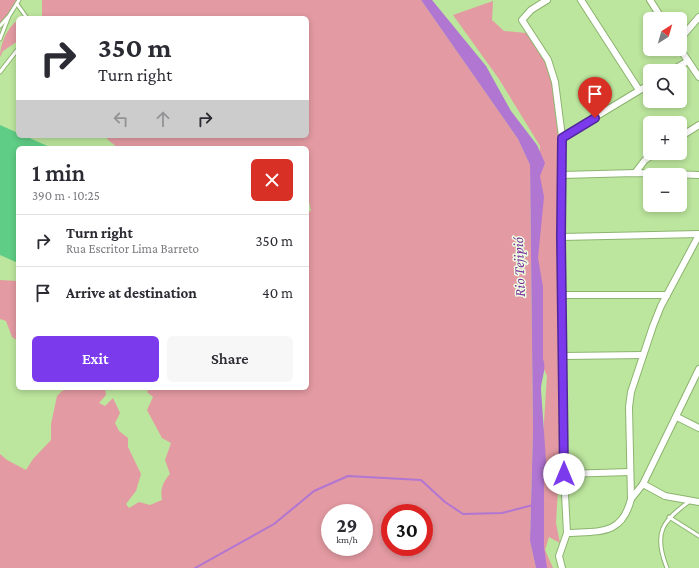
<!DOCTYPE html>
<meta charset="utf-8">
<style>
:root{--surface:#fff;--page:#f7f7f7;--text:#2b2b33;--muted:#7c7c81;--line:#e1e1e2;--accent:#7c3aed}
body{margin:0;font-family:"Crimson Pro",serif;background:var(--page);color:var(--text);height:100vh;display:flex;flex-direction:column;font-size:15px;white-space:nowrap}
*{box-sizing:border-box;margin:0}
p{font-size:13px;color:var(--muted)}
.icon{flex:none;width:22px;height:22px;fill:none;stroke:currentColor;stroke-width:2;stroke-linecap:round;stroke-linejoin:round}
.map{position:relative;flex:1;overflow:hidden}
.sheet{position:absolute;left:16px;top:146px;width:293px;height:244px;display:flex;flex-direction:column;background:var(--surface);border-radius:6px;box-shadow:0 2px 6px #0003}
.sheet>*{flex:none}
.top-card{position:absolute;left:16px;top:16px;width:293px;height:122px;border-radius:6px;box-shadow:0 2px 6px #0003;background:#fff;color:var(--text);overflow:hidden}
.needle{width:26px;rotate:37deg}
.fabs{position:absolute;left:643px;top:12px;display:grid;gap:8px}
.fabs a{display:grid;place-items:center;width:44px;height:44px;border-radius:6px;background:var(--surface);box-shadow:0 2px 6px #0003;font-size:20px}
.speed{position:absolute;left:321px;top:504px;display:flex;gap:8px;font-size:20px;font-weight:700;text-align:center}
.speed>*{display:grid;place-content:center;width:52px;height:52px;border-radius:50%;background:var(--surface);box-shadow:0 2px 6px #0003;line-height:1}
.speed small{font-size:10px;font-weight:400}
.speed .limit{border:6px solid #d22;background:#fff;color:#111}
.pin{position:absolute;display:grid;place-items:center;width:34px;height:34px;color:#fff;margin:-41px -17px;border-radius:50% 50% 50% 0;rotate:-45deg;box-shadow:0 0 4px #0007}
.pin .icon{rotate:45deg}
.me{position:absolute;width:44px;margin:-22px;rotate:0deg;stroke-linejoin:round;filter:drop-shadow(0 0 3px #0008)}
.turn{display:flex;align-items:center;gap:14px;height:84px;padding:0 16px;font-size:18px}
.turn .icon{width:52px;height:52px;stroke-width:2.5}
.turn b{display:block;font-size:28px;line-height:34px}
.lanes{display:flex;align-items:center;height:38px;padding:0 16px;background:#0003;justify-content:center;gap:20px;direction:ltr}
.lanes .off{opacity:.35}
.round{display:grid;place-items:center;flex:none;width:42px;height:42px;border-radius:6px;background:var(--page)}
.head{display:flex;align-items:center;justify-content:space-between;height:68px;padding:0 16px}
h1{font-size:24px;font-weight:600;line-height:30px}
.primary-button{display:flex;gap:8px;margin-top:auto;padding:8px 16px}
.primary-button a{flex:1;height:46px;border-radius:6px;background:var(--accent);color:#fff;font-size:16px;font-weight:600;line-height:46px;text-align:center}
.primary-button a+a{background:var(--page);color:var(--text)}
ul{padding:0;list-style:none}
li{display:flex;align-items:center;gap:12px;height:52px;padding:0 16px;border-top:1px solid var(--line)}
li div{flex:1}
li b{display:block;font-size:15px}
li em{font-style:normal}
.map>svg:first-child{display:block}
.green{fill:#e39aa2;fill-rule:evenodd}
.water{fill:#b175d2}
.lines{fill:none;stroke-linecap:round;stroke-linejoin:round}
.stream{stroke:#b175d2;stroke-width:2}
.building{fill:#5fcd85}
.service-casing{stroke:#8db46f;stroke-width:5}
.minor-casing{stroke:#8db46f;stroke-width:8}
.service{stroke:#fff;stroke-width:3}
.minor{stroke:#fff;stroke-width:6}
.route-casing{stroke:#51269a;stroke-width:10}
.route{stroke:#7c3aed;stroke-width:7}
.labels{text-anchor:middle;dominant-baseline:central;stroke-width:3;stroke-linejoin:round;paint-order:stroke}
.water-label{font-size:15px;font-style:italic;fill:#782d9c;stroke:#edfee1}
</style>
<div class="map">
<svg width="699" height="568" viewBox="0 0 699 568">
<rect width="100%" height="100%" fill="#bce59d"/>
<g class="green">
<polygon points="0,0 19,0 9,15 0,23"/>
<path d="M 42,0 L 421,0 L 518,139 L 530,165 L 533,430 L 530,541 L 536,568 L 0,568 L 0,454 L 7,460 L 26,470 L 33,459 L 51,440 L 51,424 L 57,396 L 62,391 L 68,389 L 105,388 L 106,395 L 99,403 L 105,406 L 113,398 L 120,413 L 115,423 L 119,431 L 128,438 L 128,447 L 141,474 L 136,491 L 126,504 L 129,508 L 139,502 L 150,505 L 162,500 C 160,489 163,482 170,474 L 165,460 L 171,443 L 162,438 L 147,410 L 153,397 L 147,392 L 149,388 L 307,388 L 307,212 L 311,211 L 307,191 L 307,148 L 118,148 L 107,139 L 109,136 L 307,136 L 307,18 L 44,18 L 42,16 ZM 330,513 L 364,513 L 364,547 L 330,547 ZM 390,513 L 424,513 L 424,547 L 390,547 Z"/>
<polygon points="493,1 492,20 504,31 526,33 540,47 547,63 558,97 565,261 560,407 560,455 556,523 560,543 549,537 545,550 553,568 543,568 540,483 547,376 540,360 536,246 540,146 499,79 453,15"/>
<path d="M 18,20 L 18,41 L 3,51 L 0,57 C 0,44 7,28 18,20 Z"/>
<polygon points="0,280 18,281 18,341 12,337 6,321 0,319"/>
</g>
<path class="water" d="M 421,0 L 432,0 L 486,66 L 511,111 L 537,145 L 545,163 L 540,176 L 544,197 L 538,258 L 543,287 L 543,359 C 547,369 541,379 541,390 L 546,461 L 544,480 L 544,547 L 547,568 L 536,568 L 530,541 L 533,430 L 530,165 L 518,139 Z"/>
<g class="lines">
<polyline class="stream" points="195,568 274,524 314,491 348,476 421,480 445,502 463,514 502,513 533,505"/>
</g>
<polygon class="building" points="0,125 18,133 18,136 25,136 52,148 18,148 18,263 0,255"/>
<g class="lines">
<g class="service-casing">
<g id="service">
<polyline points="17,4 27,18"/>
<polyline points="0,26 8,17"/>
<polyline points="0,39 9,16 19,0"/>
<polyline points="0,72 18,49"/>
<polyline points="669,517 699,536"/>
<path d="M 667,568 C 653,533 662,521 690,501"/>
</g>
</g>
<g class="minor-casing">
<g id="minor">
<polyline points="547,0 531,10 522,20 548,60 555,82 562,137 561,237 564,474 567,533 559,556 562,568"/>
<polyline points="581,0 639,90"/>
<polyline points="650,0 662,19"/>
<polyline points="680,39 699,17"/>
<polyline points="680,49 699,77"/>
<polyline points="671,71 688,61"/>
<polyline points="562,137 650,84"/>
<polyline points="680,137 699,125"/>
<polyline points="635,173 645,160 656,153"/>
<polyline points="562,175 635,173 699,175"/>
<polyline points="561,237 699,234"/>
<polyline points="563,295 667,295"/>
<polyline points="564,356 643,355"/>
<polyline points="677,417 699,428"/>
<polyline points="564,474 630,472"/>
<polyline points="643,484 665,496 699,502"/>
<polyline points="631,499 643,484 699,369"/>
<path d="M 567,533 C 599,531 622,536 631,499 L 629,407 L 631,392 L 653,326 L 661,306 L 699,235"/>
</g>
</g>
<use href="#service" class="service"/>
<use href="#minor" class="minor"/>
</g>
<g class="lines">
<g class="route-casing">
<polyline id="route" points="564,474 561,237 562,138 595,118"/>
</g>
<use href="#route" class="route"/>
</g>
<g class="labels">
<g class="water-label">
<text transform="translate(519 267) rotate(-92)">Rio Tejipió</text>
</g>
</g>
</svg>
<div class="fabs">
<a><svg class="needle" viewBox="-14 -14 28 28"><path d="M0-13l5 13h-10z" fill="#e53935"/><path d="M0 13l5-13h-10z" fill="#7c7c81"/></svg></a>
<a><svg class="icon" aria-label="search" viewBox="0 0 24 24"><circle cx="10" cy="10" r="6"/><path d="M15 15l6 6"/></svg></a>
<a>+</a>
<a>−</a>
</div>
<div class="speed"><div>29<small>km/h</small></div><div class="limit">30</div></div>
<div class="pin" style="left:595px;top:118px;background:#d93025"><svg class="icon" aria-label="arrive" viewBox="0 0 24 24"><path d="M6 21V4h12l-3 4 3 4H6"/></svg></div>
<svg class="me" style="left:564px;top:474px" viewBox="-20 -20 40 40"><circle r="19" fill="#fff"/><path d="M0-13L10 11 0 6-10 11z" fill="#7c3aed"/></svg>
<div class="top-card">
<div class="turn"><svg class="icon" aria-label="right" viewBox="0 0 24 24"><path d="M7 20v-9h11M14 6l5 5-5 5"/></svg><div><b>350 m</b>Turn right</div></div>
<div class="lanes"><svg class="icon off" aria-label="left" viewBox="0 0 24 24"><path d="M17 20v-9H6M10 6l-5 5 5 5"/></svg><svg class="icon off" aria-label="ahead" viewBox="0 0 24 24"><path d="M12 20V5M6 11l6-6 6 6"/></svg><svg class="icon" aria-label="right" viewBox="0 0 24 24"><path d="M7 20v-9h11M14 6l5 5-5 5"/></svg></div>
</div>
<section class="sheet">
<div class="head"><div><h1>1 min</h1><p>390 m · 10:25</p></div><a class="round" style="background:#d93025;color:#fff"><svg class="icon" aria-label="close" viewBox="0 0 24 24"><path d="M6 6l12 12M18 6L6 18"/></svg></a></div>
<ul>
<li><svg class="icon" aria-label="right" viewBox="0 0 24 24"><path d="M7 20v-9h11M14 6l5 5-5 5"/></svg><div><b>Turn right</b><p>Rua Escritor Lima Barreto</p></div><em>350 m</em></li>
<li><svg class="icon" aria-label="arrive" viewBox="0 0 24 24"><path d="M6 21V4h12l-3 4 3 4H6"/></svg><div><b>Arrive at destination</b></div><em>40 m</em></li>
</ul>
<div class="primary-button"><a>Exit</a><a>Share</a></div>
</section>
</div>
